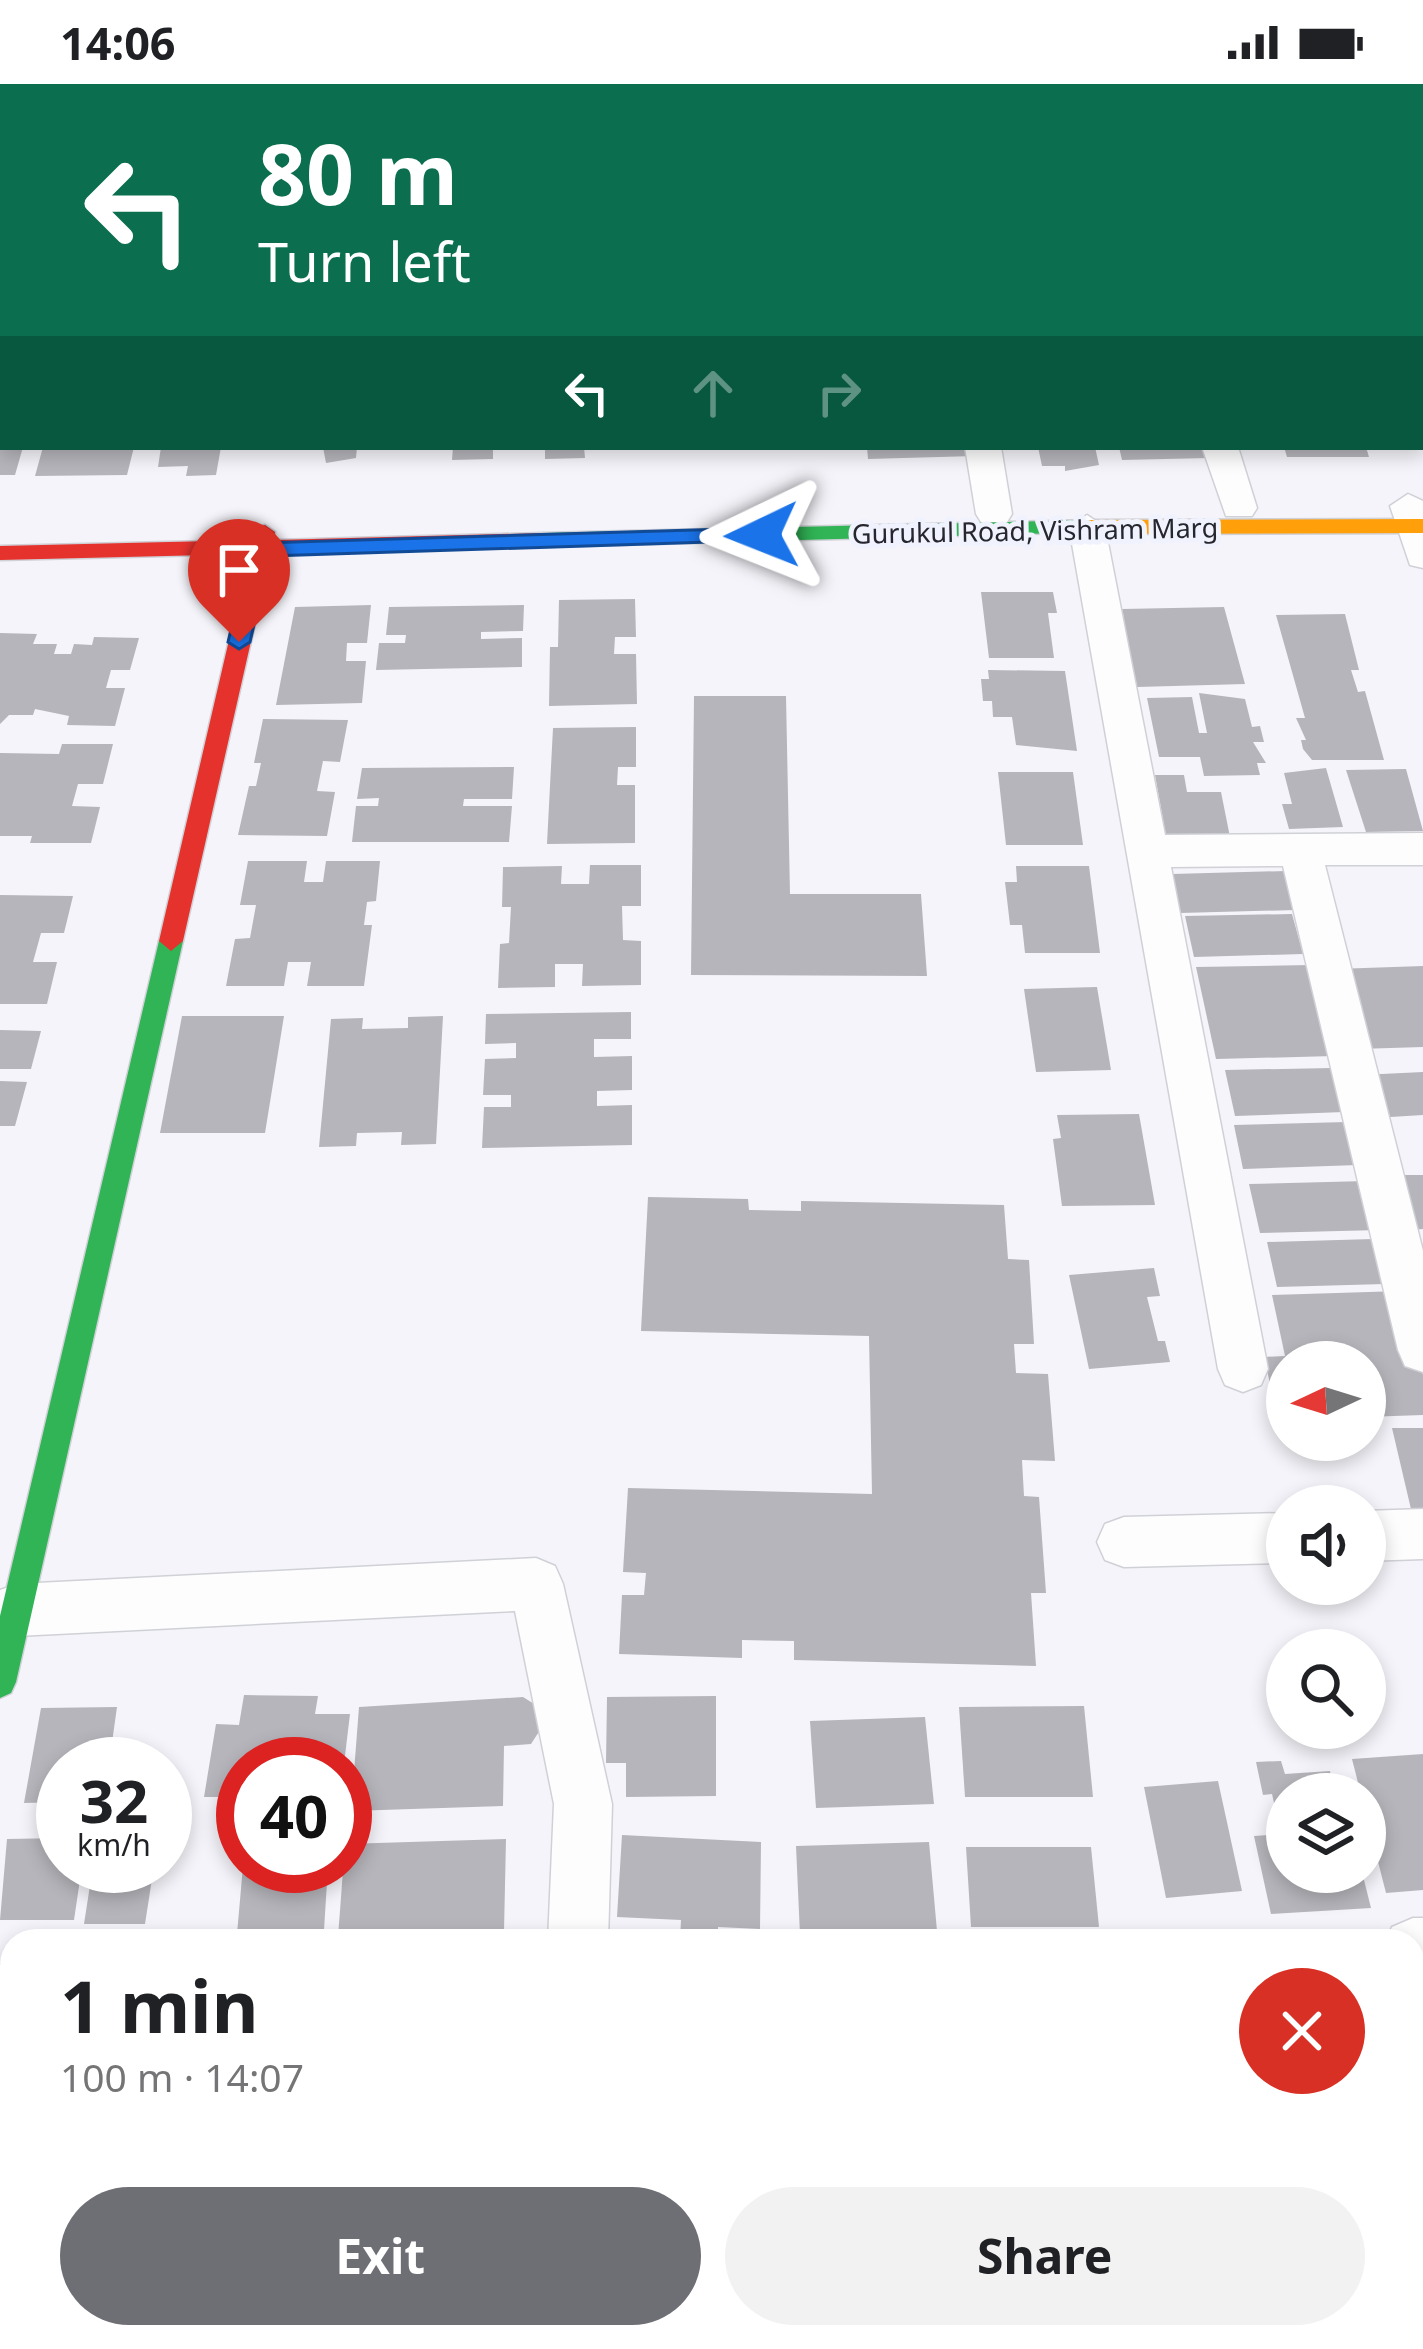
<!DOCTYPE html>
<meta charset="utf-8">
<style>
:root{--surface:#fff;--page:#f2f2f2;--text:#202124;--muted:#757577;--accent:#6e6f75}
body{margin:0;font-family:"Noto Sans",sans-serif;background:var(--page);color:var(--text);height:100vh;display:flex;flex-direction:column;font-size:45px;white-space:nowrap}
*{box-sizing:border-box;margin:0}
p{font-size:39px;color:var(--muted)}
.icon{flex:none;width:66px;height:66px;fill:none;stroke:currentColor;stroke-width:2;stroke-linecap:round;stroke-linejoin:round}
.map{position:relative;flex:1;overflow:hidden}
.side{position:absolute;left:0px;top:1845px;width:1425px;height:420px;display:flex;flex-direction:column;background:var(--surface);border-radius:36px 36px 0 0;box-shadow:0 6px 18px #0003}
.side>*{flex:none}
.guide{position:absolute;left:0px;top:0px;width:1425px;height:366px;box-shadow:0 6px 18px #0003;background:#0b6e4f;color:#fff;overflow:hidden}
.needle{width:78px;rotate:266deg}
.controls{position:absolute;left:1266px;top:1257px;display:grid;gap:24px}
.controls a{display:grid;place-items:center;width:120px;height:120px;border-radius:50%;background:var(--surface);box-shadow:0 6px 18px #0003;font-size:60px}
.speed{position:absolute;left:36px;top:1653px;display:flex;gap:24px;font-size:60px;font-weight:700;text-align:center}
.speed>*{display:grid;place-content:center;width:156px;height:156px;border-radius:50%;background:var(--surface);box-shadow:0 6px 18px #0003;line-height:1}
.speed small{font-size:30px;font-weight:400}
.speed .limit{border:18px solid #d22;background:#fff;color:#111}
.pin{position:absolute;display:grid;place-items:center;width:102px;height:102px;color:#fff;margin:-123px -51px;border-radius:50% 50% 50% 0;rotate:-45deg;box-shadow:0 0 12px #0007}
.pin .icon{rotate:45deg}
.me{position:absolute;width:132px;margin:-66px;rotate:268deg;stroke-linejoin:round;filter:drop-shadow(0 0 9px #0008)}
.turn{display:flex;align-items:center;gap:42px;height:252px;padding:0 60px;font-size:54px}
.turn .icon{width:156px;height:156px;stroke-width:2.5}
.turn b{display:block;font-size:84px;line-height:102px}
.lanes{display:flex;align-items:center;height:114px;padding:0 60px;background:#0003;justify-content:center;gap:60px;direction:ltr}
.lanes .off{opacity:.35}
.round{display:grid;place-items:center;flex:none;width:126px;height:126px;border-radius:63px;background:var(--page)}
.overview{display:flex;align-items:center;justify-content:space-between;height:204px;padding:0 60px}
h1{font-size:72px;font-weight:700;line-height:90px}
.cta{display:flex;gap:24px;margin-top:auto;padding:24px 60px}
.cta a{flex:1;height:138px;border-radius:72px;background:var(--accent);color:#fff;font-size:48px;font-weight:700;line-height:138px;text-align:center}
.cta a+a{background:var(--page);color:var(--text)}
.status{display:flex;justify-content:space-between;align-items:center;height:84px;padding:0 60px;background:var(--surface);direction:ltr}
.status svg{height:33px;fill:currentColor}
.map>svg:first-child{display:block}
.building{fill:#b5b5bb}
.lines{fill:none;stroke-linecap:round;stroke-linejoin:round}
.street-casing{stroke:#d0d1d7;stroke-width:3}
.fast-casing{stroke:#d0d1d7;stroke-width:3}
.slow-casing{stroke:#d0d1d7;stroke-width:3}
.jam-casing{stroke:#d0d1d7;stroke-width:3}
.street{fill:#fdfdfe;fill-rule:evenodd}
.fast{fill:#30b455;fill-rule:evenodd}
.slow{fill:#ff9f0a;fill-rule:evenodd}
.jam{fill:#e5322d;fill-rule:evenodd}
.route{fill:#1a73e8;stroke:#114b97;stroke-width:3}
.labels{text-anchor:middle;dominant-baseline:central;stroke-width:10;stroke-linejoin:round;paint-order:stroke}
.far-street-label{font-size:27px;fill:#26272e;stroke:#f0f2fe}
</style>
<div class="status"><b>14:06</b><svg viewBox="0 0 49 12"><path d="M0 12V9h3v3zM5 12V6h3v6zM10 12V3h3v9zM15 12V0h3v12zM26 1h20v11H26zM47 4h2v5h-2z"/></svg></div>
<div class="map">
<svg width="1423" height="2265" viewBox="0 0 1423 2265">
<rect width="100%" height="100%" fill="#f4f4fa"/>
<g class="building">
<polygon points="0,363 23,363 15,391 0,391"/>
<polygon points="43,363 134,363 127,391 35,392"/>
<polygon points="161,363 221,363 216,391 186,392 188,382 158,383"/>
<polygon points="323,363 357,363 356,374 326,379"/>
<polygon points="453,363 493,363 493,375 452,376"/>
<polygon points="545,363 584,363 585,374 545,375"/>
<polygon points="867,363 973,363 975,372 868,375"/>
<polygon points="1038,363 1095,363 1099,381 1065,387 1065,382 1042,382"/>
<polygon points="1119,363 1206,363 1209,374 1122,376"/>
<polygon points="1284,363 1366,363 1369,373 1287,373"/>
<polygon points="981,508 1053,508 1057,529 1048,529 1054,574 989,574"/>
<polygon points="635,515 636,553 615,553 614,570 636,570 637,620 549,622 550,563 558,563 559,516"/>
<polygon points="371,521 367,559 347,559 346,577 366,577 362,619 276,621 295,523"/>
<polygon points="524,521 523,547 481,548 481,555 522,554 522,583 376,586 379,559 405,559 406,551 386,551 389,523"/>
<polygon points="1224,523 1245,600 1137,603 1132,581 1125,581 1114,534 1124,534 1122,525"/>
<polygon points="1345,530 1359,586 1351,586 1358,608 1365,607 1384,676 1312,676 1303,665 1301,656 1306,656 1296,634 1305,634 1276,531"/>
<polygon points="0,549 37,550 33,560 57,560 54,570 71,570 74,560 92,561 94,553 139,554 130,586 111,586 106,604 125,604 115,642 67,641 69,632 35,625 33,631 9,631 0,640"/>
<polygon points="988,586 1065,587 1077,667 1016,661 1012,633 993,633 992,617 983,617 981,595 989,595"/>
<polygon points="1199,609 1245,615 1252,643 1260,642 1264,658 1253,658 1266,679 1257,679 1260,691 1204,692 1200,673 1159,673 1147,614 1192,613 1199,649 1207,649"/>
<polygon points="694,612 786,612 790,810 921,810 927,892 691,891"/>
<polygon points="263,635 348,636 340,678 323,677 317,707 335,708 327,752 238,751 249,702 256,702 261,679 254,679"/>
<polygon points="636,643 636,683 618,683 617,701 635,701 635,759 547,760 553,644"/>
<polygon points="62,660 113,660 103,700 78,700 72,722 100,723 91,759 30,759 32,752 0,752 0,669 59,670"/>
<polygon points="514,683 512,715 464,715 463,722 512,722 509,758 352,758 356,722 378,722 379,714 357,715 362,684"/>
<polygon points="1326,684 1343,743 1289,745 1282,720 1292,720 1284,689"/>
<polygon points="1406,685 1423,747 1366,748 1346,686"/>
<polygon points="998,688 1073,688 1083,761 1006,761"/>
<polygon points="1155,691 1184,691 1187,708 1221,708 1231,758 1167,758"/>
<polygon points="248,777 307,777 304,798 323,798 326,777 380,777 376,817 367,818 364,841 372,841 364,902 307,902 311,878 288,878 284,902 226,902 235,855 250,854 256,821 240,821"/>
<polygon points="590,781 641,781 641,822 622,822 623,856 641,857 641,901 582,902 583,880 555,880 555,903 498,904 500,860 509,859 511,823 502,823 503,783 562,782 561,800 589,800"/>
<polygon points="1016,782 1089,782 1100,869 1025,869 1022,841 1010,841 1005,798 1017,798"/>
<polygon points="1286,787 1296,826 1180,829 1172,790"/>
<polygon points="0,811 73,812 64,849 41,849 33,878 57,878 47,920 0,920"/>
<polygon points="1292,830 1303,870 1194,873 1185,832"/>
<polygon points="1310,881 1334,972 1216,975 1196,883"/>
<polygon points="1423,882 1423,963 1358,965 1335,885"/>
<polygon points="1097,903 1111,986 1036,988 1024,905"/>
<polygon points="631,928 631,955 594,955 594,973 632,972 632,1006 597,1007 597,1022 632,1021 632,1061 482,1064 484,1023 511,1023 511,1011 483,1011 485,975 516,974 516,959 485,960 486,930"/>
<polygon points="182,932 284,932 265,1049 160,1049"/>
<polygon points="443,932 436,1060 401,1061 402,1048 357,1049 356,1062 319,1063 331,935 363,934 362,945 408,944 408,933"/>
<polygon points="0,946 41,947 31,985 0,985"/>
<polygon points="1332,984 1344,1028 1235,1032 1225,986"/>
<polygon points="1423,988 1423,1031 1374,1034 1361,991"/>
<polygon points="0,997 27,998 15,1042 0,1042"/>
<polygon points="1139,1030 1155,1121 1062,1122 1053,1055 1061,1054 1057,1031"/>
<polygon points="1347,1038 1358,1081 1243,1085 1234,1041"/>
<polygon points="1396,1091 1423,1091 1423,1145 1411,1146"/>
<polygon points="1366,1097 1380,1146 1260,1149 1249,1100"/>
<polygon points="648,1113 748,1115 749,1126 801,1127 801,1117 1004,1121 1008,1175 1029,1176 1034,1260 1014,1260 1016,1289 1048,1290 1055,1377 1022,1376 1024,1412 1039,1413 1046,1509 1031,1509 1036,1582 794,1576 794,1557 742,1556 742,1574 619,1570 622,1511 644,1511 646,1489 623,1488 628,1404 872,1410 869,1252 641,1247"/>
<polygon points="1373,1155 1385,1200 1277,1203 1267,1158"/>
<polygon points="1154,1184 1160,1212 1147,1213 1158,1257 1165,1257 1170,1278 1089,1285 1069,1191"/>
<polygon points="1401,1207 1423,1291 1423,1331 1365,1333 1365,1278 1287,1278 1287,1335 1278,1335 1264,1273 1285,1272 1272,1211"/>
<polygon points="1392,1344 1423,1344 1423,1438 1414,1438"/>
<polygon points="244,1611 318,1612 315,1630 350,1630 344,1680 243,1680 243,1713 204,1713 216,1640 239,1641"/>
<polygon points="716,1612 716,1712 626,1713 626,1679 606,1679 607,1613"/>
<polygon points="523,1613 539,1623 542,1643 531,1660 504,1662 503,1722 351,1727 359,1623"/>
<polygon points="1084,1622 1093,1713 965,1713 959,1623"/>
<polygon points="117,1623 109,1680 63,1680 63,1718 24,1719 41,1624"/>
<polygon points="925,1633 934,1720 816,1724 810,1637"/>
<polygon points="1423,1670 1423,1806 1386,1809 1352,1675"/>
<polygon points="1281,1677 1285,1690 1330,1687 1335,1710 1287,1710 1287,1788 1362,1788 1371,1824 1271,1830 1254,1752 1281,1750 1272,1710 1263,1711 1256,1678"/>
<polygon points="1218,1697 1242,1807 1166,1814 1144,1703"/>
<polygon points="622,1751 761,1758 760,1845 718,1843 718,1857 680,1855 681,1836 617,1833"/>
<polygon points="63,1754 63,1782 82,1782 74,1836 0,1836 7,1755"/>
<polygon points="506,1755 504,1847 338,1853 345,1760"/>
<polygon points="929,1758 937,1847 800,1851 796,1762"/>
<polygon points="966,1763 1091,1763 1099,1843 971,1843"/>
<polygon points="93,1782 154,1782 145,1840 84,1840"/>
<polygon points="243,1782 328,1782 324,1846 237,1850"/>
<rect x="0" y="1879" width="12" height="82"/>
<polygon points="1413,1967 1423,1967 1423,2043 1413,2044"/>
<polygon points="571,2253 743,2253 744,2265 571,2265"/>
<polygon points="770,2253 831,2253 832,2265 771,2265"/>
<polygon points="848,2253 941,2253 942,2265 849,2265"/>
<polygon points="966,2253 1167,2253 1169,2265 967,2265"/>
<polygon points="1208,2253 1400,2253 1402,2265 1210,2265"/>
<polygon points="295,2256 294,2265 215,2265 215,2257"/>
</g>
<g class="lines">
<g class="street-casing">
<g id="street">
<polygon points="265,0 295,0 264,3"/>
<polygon points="819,0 849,0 850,3 820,3"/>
<rect x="1025" y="0" width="30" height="3"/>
<polygon points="0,16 3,17 3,35 0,34"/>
<rect x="0" y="170" width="3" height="20"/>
<polygon points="965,363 1001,363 1012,430 1007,438 981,438 976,430"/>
<polygon points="1202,363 1238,363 1257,424 1252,432 1226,432"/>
<polygon points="1408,410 1423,417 1423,484 1410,481 1390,422"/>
<polygon points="1087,431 1105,443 1165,751 1423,749 1423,781 1325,781 1423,1167 1423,1288 1405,1282 1398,1266 1283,782 1171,783 1268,1285 1261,1301 1243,1308 1225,1301 1218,1285 1069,443"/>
<polygon points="1423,1425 1423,1475 1365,1477 1365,1427"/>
<polygon points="1287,1429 1287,1479 1124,1483 1105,1476 1097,1458 1105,1440 1124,1433"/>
<polygon points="536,1474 555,1482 563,1500 612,1720 608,1857 548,1857 554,1720 515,1527 17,1552 0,1546 0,1506 17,1500"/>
<polygon points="1413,1834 1423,1834 1423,1894 1413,1894 1413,1857 1386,1857 1392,1843"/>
<rect x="0" y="2104" width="12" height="64"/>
<rect x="528" y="2253" width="66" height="12"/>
<polygon points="1156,2253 1222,2253 1223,2265 1157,2265"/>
</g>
</g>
<g class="fast-casing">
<g id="fast">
<polygon points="1090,436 1100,443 1097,448 543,463 533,456 543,449"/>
<polygon points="171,847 183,857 16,1598 11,1609 0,1614 0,1532 159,857"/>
</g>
</g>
<g class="slow-casing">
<polygon id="slow" points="1423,435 1423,449 1090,450 1080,443 1090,436"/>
</g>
<g class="jam-casing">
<polygon id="jam" points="265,441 275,448 274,456 543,449 553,456 543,463 271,469 183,857 171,867 159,857 249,470 0,476 0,462 253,456 258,443"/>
</g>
<use href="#street" class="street"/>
<use href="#fast" class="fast"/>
<use href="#slow" class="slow"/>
<use href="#jam" class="jam"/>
</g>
<polygon class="route" points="762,444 770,446 770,456 270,472 250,558 239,565 228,558 250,466 261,459"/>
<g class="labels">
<g class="far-street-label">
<text transform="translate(1035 446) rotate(-1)">Gurukul Road, Vishram Marg</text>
</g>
</g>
</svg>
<div class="controls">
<a><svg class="needle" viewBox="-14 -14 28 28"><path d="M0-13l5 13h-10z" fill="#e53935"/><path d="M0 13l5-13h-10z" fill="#757577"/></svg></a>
<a><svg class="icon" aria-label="sound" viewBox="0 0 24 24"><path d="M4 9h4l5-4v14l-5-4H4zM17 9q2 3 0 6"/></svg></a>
<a><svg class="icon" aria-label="search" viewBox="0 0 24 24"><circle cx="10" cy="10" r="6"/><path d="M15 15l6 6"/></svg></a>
<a><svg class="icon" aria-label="layers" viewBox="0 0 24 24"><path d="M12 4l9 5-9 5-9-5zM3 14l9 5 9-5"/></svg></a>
</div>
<div class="speed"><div>32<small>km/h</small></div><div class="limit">40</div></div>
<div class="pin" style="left:239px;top:558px;background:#d93025"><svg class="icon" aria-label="arrive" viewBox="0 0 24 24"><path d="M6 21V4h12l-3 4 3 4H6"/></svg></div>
<svg class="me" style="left:762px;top:451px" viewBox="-20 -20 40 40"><path d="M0-17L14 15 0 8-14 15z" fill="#1a73e8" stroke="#fff" stroke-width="4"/></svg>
<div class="guide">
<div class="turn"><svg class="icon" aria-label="left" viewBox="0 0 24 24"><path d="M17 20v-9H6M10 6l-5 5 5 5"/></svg><div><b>80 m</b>Turn left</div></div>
<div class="lanes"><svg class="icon" aria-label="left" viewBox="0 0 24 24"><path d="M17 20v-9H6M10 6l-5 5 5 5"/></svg><svg class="icon off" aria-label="ahead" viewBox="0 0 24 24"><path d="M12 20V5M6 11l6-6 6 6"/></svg><svg class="icon off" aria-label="right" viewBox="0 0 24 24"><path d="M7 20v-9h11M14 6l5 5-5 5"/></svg></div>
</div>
<section class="side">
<div class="overview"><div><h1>1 min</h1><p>100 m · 14:07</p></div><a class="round" style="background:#d93025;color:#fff"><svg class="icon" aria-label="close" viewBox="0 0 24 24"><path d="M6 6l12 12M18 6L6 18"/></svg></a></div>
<div class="cta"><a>Exit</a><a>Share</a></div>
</section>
</div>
